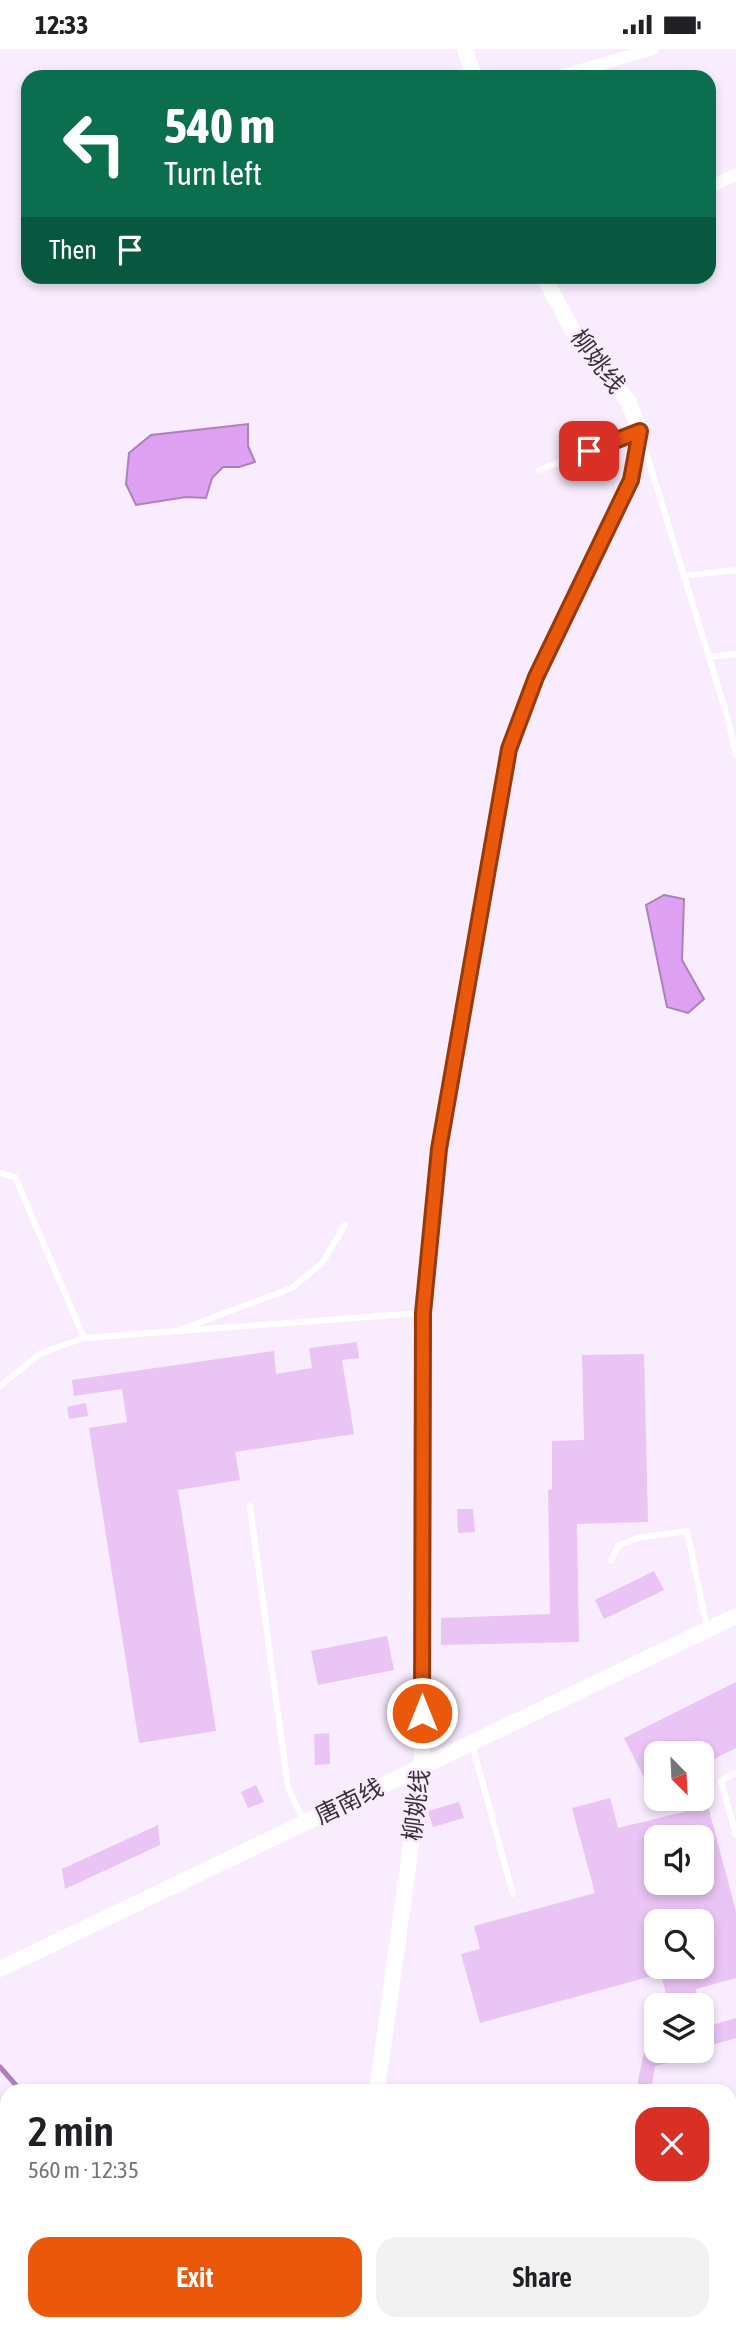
<!DOCTYPE html>
<meta charset="utf-8">
<style>
:root{--surface:#fff;--page:#f2f2f2;--text:#202124;--muted:#757577;--accent:#ea580c}
body{margin:0;font-family:"Asap Condensed","Noto Sans SC",sans-serif;background:var(--page);color:var(--text);height:100vh;display:flex;flex-direction:column;font-size:26px;white-space:nowrap}
*{box-sizing:border-box;margin:0}
p{font-size:23px;color:var(--muted)}
.icon{flex:none;width:38px;height:38px;fill:none;stroke:currentColor;stroke-width:2;stroke-linecap:round;stroke-linejoin:round}
.map{position:relative;flex:1;overflow:hidden}
.details{position:absolute;left:0px;top:2035px;width:737px;height:247px;display:flex;flex-direction:column;background:var(--surface);border-radius:21px 21px 0 0;box-shadow:0 4px 10px #0003}
.details>*{flex:none}
.guide{position:absolute;left:21px;top:21px;width:695px;height:214px;border-radius:21px;box-shadow:0 4px 10px #0003;background:#0b6e4f;color:#fff;overflow:hidden}
.needle{width:46px;rotate:156deg}
.controls{position:absolute;left:644px;top:1692px;display:grid;gap:14px}
.controls a{display:grid;place-items:center;width:70px;height:70px;border-radius:14px;background:var(--surface);box-shadow:0 4px 10px #0003;font-size:35px}
.pin{position:absolute;display:grid;place-items:center;width:60px;height:60px;color:#fff;margin:-30px;border-radius:14px;box-shadow:0 4px 10px #0006}
.me{position:absolute;width:77px;margin:-38px;rotate:0deg;stroke-linejoin:round;filter:drop-shadow(0 0 5px #0008)}
.turn{display:flex;align-items:center;gap:24px;height:147px;padding:0 28px;font-size:32px}
.turn .icon{width:91px;height:91px;stroke-width:2.5}
.turn b{display:block;font-size:49px;line-height:60px}
.then{display:flex;align-items:center;height:66px;padding:0 28px;background:#0003;gap:14px;font-size:26px}
.round{display:grid;place-items:center;flex:none;width:74px;height:74px;border-radius:21px;background:var(--page)}
.head{display:flex;align-items:center;justify-content:space-between;height:119px;padding:0 28px}
h1{font-size:42px;font-weight:600;line-height:52px}
.primary-button{display:flex;gap:14px;margin-top:auto;padding:14px 28px}
.primary-button a{flex:1;height:80px;border-radius:21px;background:var(--accent);color:#fff;font-size:28px;font-weight:600;line-height:80px;text-align:center}
.primary-button a+a{background:var(--page);color:var(--text)}
.status{display:flex;justify-content:space-between;align-items:center;height:49px;padding:0 35px;background:var(--surface);direction:ltr}
.status svg{height:19px;fill:currentColor}
.map>svg:first-child{display:block}
.water{fill:#dea1f1;stroke:#ac80ba;stroke-width:2}
.lines{fill:none;stroke-linecap:round;stroke-linejoin:round}
.stream{stroke:#ac80ba;stroke-width:5}
.building{fill:#e9c4f5;fill-rule:evenodd}
.service{stroke:#fff;stroke-width:6}
.minor{stroke:#fff;stroke-width:12}
.tertiary{stroke:#fff;stroke-width:16}
.route-casing{stroke:#983908;stroke-width:18}
.route{stroke:#ea580c;stroke-width:12}
.labels{text-anchor:middle;dominant-baseline:central;stroke-width:6;stroke-linejoin:round;paint-order:stroke}
.street-label{font-size:24px;fill:#373239;stroke:#f9ecfe}
</style>
<div class="status"><b>12:33</b><svg viewBox="0 0 49 12"><path d="M0 12V9h3v3zM5 12V6h3v6zM10 12V3h3v9zM15 12V0h3v12zM26 1h20v11H26zM47 4h2v5h-2z"/></svg></div>
<div class="map">
<svg width="736" height="2281" viewBox="0 0 736 2281">
<rect width="100%" height="100%" fill="#f9ecfe"/>
<g class="water">
<polygon points="248,375 248,397 255,413 239,418 223,418 212,429 206,449 186,448 136,456 126,435 129,404 151,386"/>
<polygon points="664,846 684,850 682,911 704,950 688,964 667,958 646,856"/>
</g>
<g class="lines">
<g class="stream">
<polyline points="0,2018 21,2042"/>
<polyline points="141,2281 141,2275"/>
</g>
</g>
<g class="building">
<polygon points="357,1293 359,1309 342,1311 354,1385 235,1403 240,1431 178,1441 216,1682 139,1694 89,1379 127,1373 122,1340 74,1347 72,1331 274,1302 276,1325 312,1319 309,1299"/>
<polygon points="644,1305 648,1473 577,1475 579,1593 441,1596 441,1569 550,1565 548,1441 552,1440 552,1392 584,1391 582,1306"/>
<polygon points="86,1354 88,1367 69,1370 67,1358"/>
<polygon points="457,1460 473,1460 475,1483 458,1484"/>
<polygon points="654,1522 664,1541 604,1570 595,1551"/>
<polygon points="387,1587 394,1621 318,1636 311,1602"/>
<polygon points="736,1633 736,1699 702,1716 702,1704 656,1704 656,1753 624,1689"/>
<polygon points="329,1684 330,1715 315,1716 314,1685"/>
<polygon points="256,1736 264,1753 248,1759 241,1743"/>
<path d="M 610,1749 L 618,1779 L 708,1757 L 736,1863 L 736,1929 L 696,1940 L 699,1954 L 669,1956 L 659,1918 L 710,1918 L 702,1872 L 656,1872 L 656,1926 L 480,1974 L 461,1905 L 480,1900 L 474,1877 L 595,1844 L 572,1759 ZM 656,1788 L 702,1788 L 702,1834 L 656,1834 Z"/>
<polygon points="459,1753 464,1769 433,1778 428,1762"/>
<polygon points="158,1776 160,1796 65,1840 62,1820"/>
<polygon points="651,1969 656,1970 656,2002 698,2002 698,2007 655,2017 651,2042 636,2042"/>
<polygon points="736,1969 736,1989 702,1999 702,1979"/>
</g>
<g class="lines">
<g class="service">
<polyline points="643,393 728,670 736,706"/>
<polyline points="539,421 637,383"/>
<polyline points="684,527 736,521"/>
<polyline points="709,608 736,605"/>
<polyline points="0,1124 15,1128 84,1289"/>
<polyline points="182,1280 292,1239 322,1214 345,1176"/>
<polyline points="0,1337 41,1304 84,1289 421,1264"/>
<polyline points="250,1457 288,1739 304,1772"/>
<polyline points="611,1512 618,1497 637,1489 687,1482 707,1578"/>
<polyline points="472,1695 513,1845"/>
<polyline points="736,1724 721,1732 736,1786"/>
</g>
<g class="minor">
<polyline points="557,28 653,0"/>
<polyline points="709,139 736,125"/>
</g>
<g class="tertiary">
<polyline points="465,0 474,28"/>
<polyline points="0,1920 736,1567"/>
<polyline points="377,2042 422,1717 423,1264 439,1100 509,700 535,628 631,431 640,382 628,352 573,282 544,228"/>
<polyline points="344,2281 345,2275"/>
</g>
</g>
<g class="lines">
<g class="route-casing">
<polyline id="route" points="422,1664 423,1264 439,1100 509,700 536,628 631,431 640,382 589,402"/>
</g>
<use href="#route" class="route"/>
</g>
<g class="labels">
<g class="street-label">
<text transform="translate(598 312) rotate(53)">柳姚线</text>
<text transform="translate(349 1752) rotate(-26)">唐南线</text>
<text transform="translate(416 1756) rotate(-83)">柳姚线</text>
</g>
</g>
</svg>
<div class="controls">
<a><svg class="needle" viewBox="-14 -14 28 28"><path d="M0-13l5 13h-10z" fill="#e53935"/><path d="M0 13l5-13h-10z" fill="#757577"/></svg></a>
<a><svg class="icon" aria-label="sound" viewBox="0 0 24 24"><path d="M4 9h4l5-4v14l-5-4H4zM17 9q2 3 0 6"/></svg></a>
<a><svg class="icon" aria-label="search" viewBox="0 0 24 24"><circle cx="10" cy="10" r="6"/><path d="M15 15l6 6"/></svg></a>
<a><svg class="icon" aria-label="layers" viewBox="0 0 24 24"><path d="M12 4l9 5-9 5-9-5zM3 14l9 5 9-5"/></svg></a>
</div>
<div class="pin" style="left:589px;top:402px;background:#d93025"><svg class="icon" aria-label="arrive" viewBox="0 0 24 24"><path d="M6 21V4h12l-3 4 3 4H6"/></svg></div>
<svg class="me" style="left:422px;top:1664px" viewBox="-20 -20 40 40"><circle r="17" fill="#ea580c" stroke="#fff" stroke-width="3"/><path d="M0-11L8 9 0 5-8 9z" fill="#fff"/></svg>
<div class="guide">
<div class="turn"><svg class="icon" aria-label="left" viewBox="0 0 24 24"><path d="M17 20v-9H6M10 6l-5 5 5 5"/></svg><div><b>540 m</b>Turn left</div></div>
<div class="then">Then<svg class="icon" aria-label="arrive" viewBox="0 0 24 24"><path d="M6 21V4h12l-3 4 3 4H6"/></svg></div>
</div>
<section class="details">
<div class="head"><div><h1>2 min</h1><p>560 m · 12:35</p></div><a class="round" style="background:#d93025;color:#fff"><svg class="icon" aria-label="close" viewBox="0 0 24 24"><path d="M6 6l12 12M18 6L6 18"/></svg></a></div>
<div class="primary-button"><a>Exit</a><a>Share</a></div>
</section>
</div>
